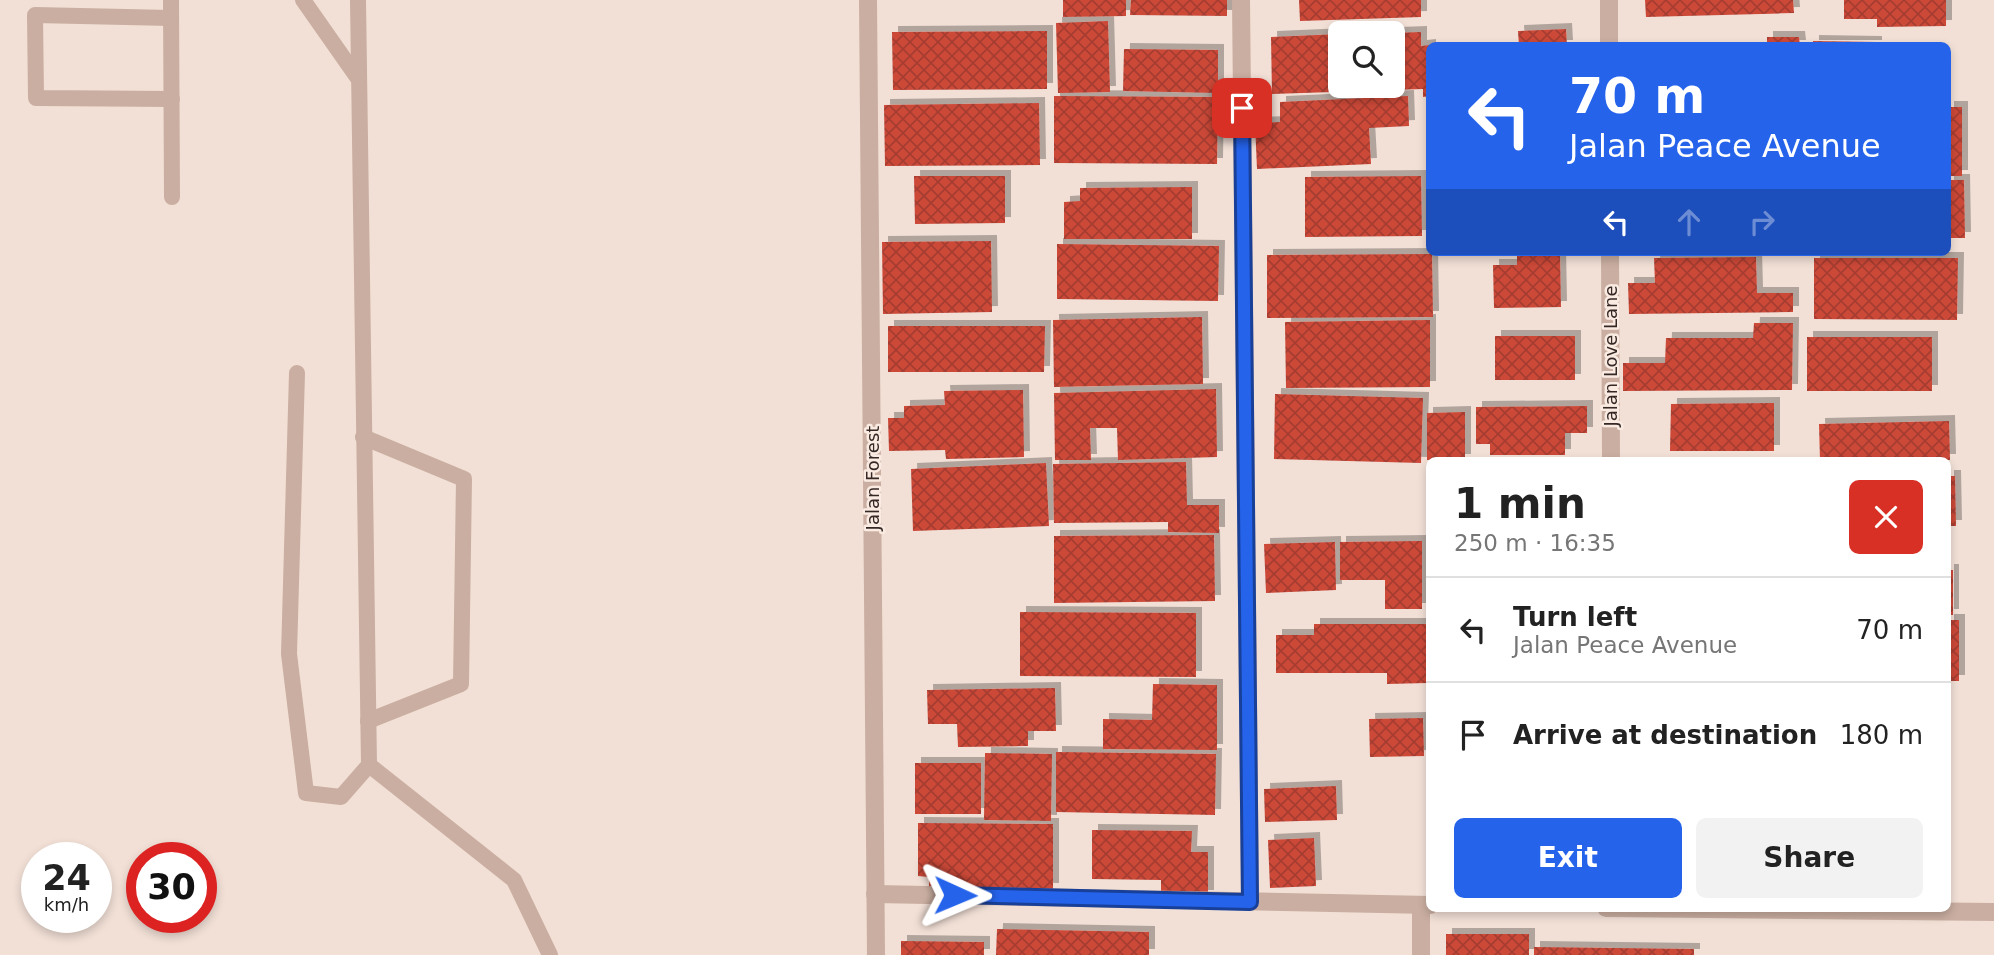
<!DOCTYPE html>
<meta charset="utf-8">
<style>
:root{--surface:#fff;--page:#f2f2f2;--text:#222;--muted:#767676;--line:#e0e0e0;--accent:#2563eb}
body{margin:0;font-family:"DejaVu Sans",sans-serif;background:var(--page);color:var(--text);height:100vh;display:flex;flex-direction:column;font-size:26px;white-space:nowrap}
*{box-sizing:border-box;margin:0}
p{font-size:23px;color:var(--muted)}
.icon{flex:none;width:38px;height:38px;fill:none;stroke:currentColor;stroke-width:2;stroke-linecap:round;stroke-linejoin:round}
.map{position:relative;flex:1;overflow:hidden}
.side{position:absolute;left:1426px;top:457px;width:525px;height:455px;display:flex;flex-direction:column;background:var(--surface);border-radius:10px;box-shadow:0 4px 10px #0003}
.side>*{flex:none}
.hud{position:absolute;left:1426px;top:42px;width:525px;height:214px;border-radius:10px;box-shadow:0 4px 10px #0003;background:#2563eb;color:#fff;overflow:hidden}
.tools{position:absolute;left:1328px;top:21px;display:grid;gap:14px}
.tools a{display:grid;place-items:center;width:77px;height:77px;border-radius:10px;background:var(--surface);box-shadow:0 4px 10px #0003;font-size:35px}
.speed{position:absolute;left:21px;top:842px;display:flex;gap:14px;font-size:35px;font-weight:700;text-align:center}
.speed>*{display:grid;place-content:center;width:91px;height:91px;border-radius:50%;background:var(--surface);box-shadow:0 4px 10px #0003;line-height:1}
.speed small{font-size:18px;font-weight:400}
.speed .limit{border:10px solid #d22;background:#fff;color:#111}
.pin{position:absolute;display:grid;place-items:center;width:60px;height:60px;color:#fff;margin:-30px;border-radius:14px;box-shadow:0 4px 10px #0006}
.me{position:absolute;width:77px;margin:-38px;rotate:91deg;stroke-linejoin:round;filter:drop-shadow(0 0 5px #0008)}
.turn{display:flex;align-items:center;gap:24px;height:147px;padding:0 28px;font-size:32px}
.turn .icon{width:91px;height:91px;stroke-width:2.5}
.turn b{display:block;font-size:49px;line-height:60px}
.lanes{display:flex;align-items:center;height:66px;padding:0 28px;background:#0003;justify-content:center;gap:35px;direction:ltr}
.lanes .off{opacity:.35}
.round{display:grid;place-items:center;flex:none;width:74px;height:74px;border-radius:10px;background:var(--page)}
.overview{display:flex;align-items:center;justify-content:space-between;height:119px;padding:0 28px}
h1{font-size:42px;font-weight:700;line-height:52px}
.button{display:flex;gap:14px;margin-top:auto;padding:14px 28px}
.button a{flex:1;height:80px;border-radius:10px;background:var(--accent);color:#fff;font-size:28px;font-weight:700;line-height:80px;text-align:center}
.button a+a{background:var(--page);color:var(--text)}
ul{padding:0;list-style:none}
li{display:flex;align-items:center;gap:21px;height:105px;padding:0 28px;border-top:2px solid var(--line)}
li div{flex:1}
li b{display:block;font-size:26px}
li em{font-style:normal}
.map>svg:first-child{display:block}
.building{fill:url(#building-cross-hatch);filter:url(#shadow)}
.lines{fill:none;stroke-linecap:round;stroke-linejoin:round}
.lane{stroke:#caaea1;stroke-width:16}
.street{stroke:#caaea1;stroke-width:18}
.route-casing{stroke:#184099;stroke-width:18}
.route{stroke:#2563eb;stroke-width:12}
.labels{text-anchor:middle;dominant-baseline:central;stroke-width:5;stroke-linejoin:round;paint-order:stroke}
.street-label{font-size:18px;fill:#342724;stroke:#faebe2}
</style>
<div class="map">
<svg width="1994" height="955" viewBox="0 0 1994 955">
<defs>
<pattern id="building-cross-hatch" width="8" height="8" patternUnits="userSpaceOnUse" patternTransform="scale(1.75)"><rect width="8" height="8" fill="#cc4839"/><path d="M0 0l8 8M0 8l8-8" fill="none" stroke="#a63c30"/></pattern>
<filter id="shadow"><feDropShadow dx="6" dy="-6" stdDeviation="0" flood-color="#0004"/></filter>
</defs>
<rect width="100%" height="100%" fill="#f2e0d6"/>
<g class="building">
<polygon points="1063,0 1126,0 1126,16 1063,17"/>
<polygon points="1131,0 1227,0 1227,16 1130,15"/>
<polygon points="1299,0 1421,0 1421,17 1300,21"/>
<polygon points="1645,0 1793,0 1794,13 1646,17"/>
<polygon points="1844,0 1946,0 1946,26 1877,27 1877,19 1844,19"/>
<polygon points="1108,21 1110,92 1058,93 1056,23"/>
<polygon points="1566,29 1567,46 1519,46 1518,31"/>
<polygon points="1047,31 1047,89 893,90 892,32"/>
<polygon points="1421,32 1421,46 1430,45 1430,96 1423,97 1423,89 1272,94 1271,37 1340,34 1340,86 1393,86 1393,33"/>
<polygon points="1767,37 1799,37 1800,46 1767,46"/>
<polygon points="1813,41 1876,42 1876,46 1813,46"/>
<polygon points="1124,49 1218,50 1218,93 1123,91"/>
<polygon points="1054,96 1218,97 1217,164 1054,163"/>
<polygon points="1408,96 1409,126 1369,128 1371,164 1257,169 1255,123 1280,122 1280,102"/>
<polygon points="1039,103 1040,165 885,166 884,105"/>
<rect x="1948" y="107" width="14" height="69"/>
<polygon points="914,176 1005,176 1005,223 915,224"/>
<polygon points="1421,176 1422,236 1305,237 1305,177"/>
<polygon points="1948,180 1964,180 1965,238 1948,238"/>
<polygon points="1192,187 1192,239 1064,239 1064,202 1080,201 1080,188"/>
<polygon points="991,241 992,312 883,314 882,242"/>
<polygon points="1057,244 1219,246 1218,301 1057,299"/>
<polygon points="1517,252 1560,252 1561,307 1494,308 1493,265 1517,265"/>
<polygon points="1432,254 1433,317 1267,318 1267,255"/>
<polygon points="1756,257 1757,293 1793,293 1793,312 1629,314 1628,283 1655,283 1654,258"/>
<polygon points="1814,258 1958,258 1957,320 1814,319"/>
<polygon points="1202,317 1203,384 1054,387 1053,320"/>
<polygon points="1430,320 1430,387 1286,388 1285,322"/>
<polygon points="1754,323 1793,323 1792,390 1623,391 1623,363 1665,363 1666,338 1753,338"/>
<polygon points="888,326 1045,326 1044,372 888,372"/>
<rect x="1495" y="336" width="80" height="44"/>
<rect x="1807" y="337" width="125" height="54"/>
<polygon points="1216,389 1217,457 1118,460 1117,428 1090,428 1091,460 1055,460 1054,393"/>
<polygon points="1023,390 1024,457 946,459 945,450 889,451 888,418 904,418 904,406 945,405 944,391"/>
<polygon points="1275,394 1423,398 1421,463 1274,459"/>
<polygon points="1774,403 1774,451 1670,451 1671,404"/>
<polygon points="1587,406 1587,433 1565,433 1565,455 1490,455 1490,444 1476,444 1476,407"/>
<polygon points="1465,412 1465,460 1427,460 1427,413"/>
<polygon points="1949,421 1950,460 1820,460 1819,424"/>
<polygon points="1186,462 1187,505 1219,505 1219,533 1168,532 1168,522 1054,523 1053,464"/>
<polygon points="1046,463 1049,526 913,531 911,469"/>
<polygon points="1948,476 1955,476 1956,526 1948,526"/>
<polygon points="1214,535 1215,601 1054,603 1054,536"/>
<polygon points="1422,541 1422,609 1385,609 1385,580 1340,580 1340,542"/>
<polygon points="1335,542 1336,590 1266,593 1264,544"/>
<rect x="1948" y="570" width="5" height="45"/>
<polygon points="1020,612 1196,613 1196,677 1020,676"/>
<rect x="1948" y="620" width="11" height="61"/>
<polygon points="1314,624 1427,624 1427,683 1387,684 1387,673 1276,673 1276,635 1314,635"/>
<polygon points="1153,684 1217,685 1217,750 1103,749 1103,719 1152,720"/>
<polygon points="1055,688 1056,731 1028,731 1028,746 958,747 957,724 928,724 927,690"/>
<polygon points="1423,718 1424,756 1370,757 1369,719"/>
<polygon points="1056,752 1216,754 1215,815 1056,812"/>
<polygon points="985,753 1052,754 1051,821 984,820"/>
<rect x="915" y="763" width="66" height="51"/>
<polygon points="1336,786 1337,820 1265,822 1264,789"/>
<polygon points="918,823 1053,824 1053,889 929,887 929,877 918,876"/>
<polygon points="1092,830 1192,831 1191,852 1208,852 1208,896 1161,896 1161,880 1092,879"/>
<polygon points="1314,838 1316,886 1270,888 1268,840"/>
<polygon points="997,929 1149,932 1149,955 996,955"/>
<rect x="1446" y="934" width="83" height="21"/>
<polygon points="901,941 984,942 984,955 901,955"/>
<polygon points="1534,947 1694,949 1694,955 1534,955"/>
</g>
<g class="lines">
<g class="lane">
<polyline points="171,0 172,197"/>
<polyline points="303,0 357,77"/>
<polyline points="171,18 35,15 36,98 172,99"/>
<polyline points="297,373 289,654 306,793 341,797 369,765 358,0"/>
<polyline points="363,437 464,479 461,684 368,721"/>
<polyline points="369,765 514,880 550,955"/>
</g>
<g class="street">
<polyline points="868,0 876,955"/>
<polyline points="1241,0 1250,902"/>
<polyline points="1609,0 1609,46"/>
<polyline points="1610,252 1611,460"/>
<polyline points="875,894 1430,905"/>
<polyline points="1421,905 1421,955"/>
<polyline points="1606,908 1994,912"/>
</g>
</g>
<g class="lines">
<g class="route-casing">
<polyline id="route" points="955,895 1250,902 1242,108"/>
</g>
<use href="#route" class="route"/>
</g>
<g class="labels">
<g class="street-label">
<text transform="translate(1610 356) rotate(-90)">Jalan Love Lane</text>
<text transform="translate(872 478) rotate(-90)">Jalan Forest</text>
</g>
</g>
</svg>
<div class="tools">
<a><svg class="icon" aria-label="search" viewBox="0 0 24 24"><circle cx="10" cy="10" r="6"/><path d="M15 15l6 6"/></svg></a>
</div>
<div class="speed"><div>24<small>km/h</small></div><div class="limit">30</div></div>
<div class="pin" style="left:1242px;top:108px;background:#d93025"><svg class="icon" aria-label="arrive" viewBox="0 0 24 24"><path d="M6 21V4h12l-3 4 3 4H6"/></svg></div>
<svg class="me" style="left:955px;top:895px" viewBox="-20 -20 40 40"><path d="M0-17L14 15 0 8-14 15z" fill="#2563eb" stroke="#fff" stroke-width="4"/></svg>
<div class="hud">
<div class="turn"><svg class="icon" aria-label="left" viewBox="0 0 24 24"><path d="M17 20v-9H6M10 6l-5 5 5 5"/></svg><div><b>70 m</b>Jalan Peace Avenue</div></div>
<div class="lanes"><svg class="icon" aria-label="left" viewBox="0 0 24 24"><path d="M17 20v-9H6M10 6l-5 5 5 5"/></svg><svg class="icon off" aria-label="ahead" viewBox="0 0 24 24"><path d="M12 20V5M6 11l6-6 6 6"/></svg><svg class="icon off" aria-label="right" viewBox="0 0 24 24"><path d="M7 20v-9h11M14 6l5 5-5 5"/></svg></div>
</div>
<section class="side">
<div class="overview"><div><h1>1 min</h1><p>250 m · 16:35</p></div><a class="round" style="background:#d93025;color:#fff"><svg class="icon" aria-label="close" viewBox="0 0 24 24"><path d="M6 6l12 12M18 6L6 18"/></svg></a></div>
<ul>
<li><svg class="icon" aria-label="left" viewBox="0 0 24 24"><path d="M17 20v-9H6M10 6l-5 5 5 5"/></svg><div><b>Turn left</b><p>Jalan Peace Avenue</p></div><em>70 m</em></li>
<li><svg class="icon" aria-label="arrive" viewBox="0 0 24 24"><path d="M6 21V4h12l-3 4 3 4H6"/></svg><div><b>Arrive at destination</b></div><em>180 m</em></li>
</ul>
<div class="button"><a>Exit</a><a>Share</a></div>
</section>
</div>
